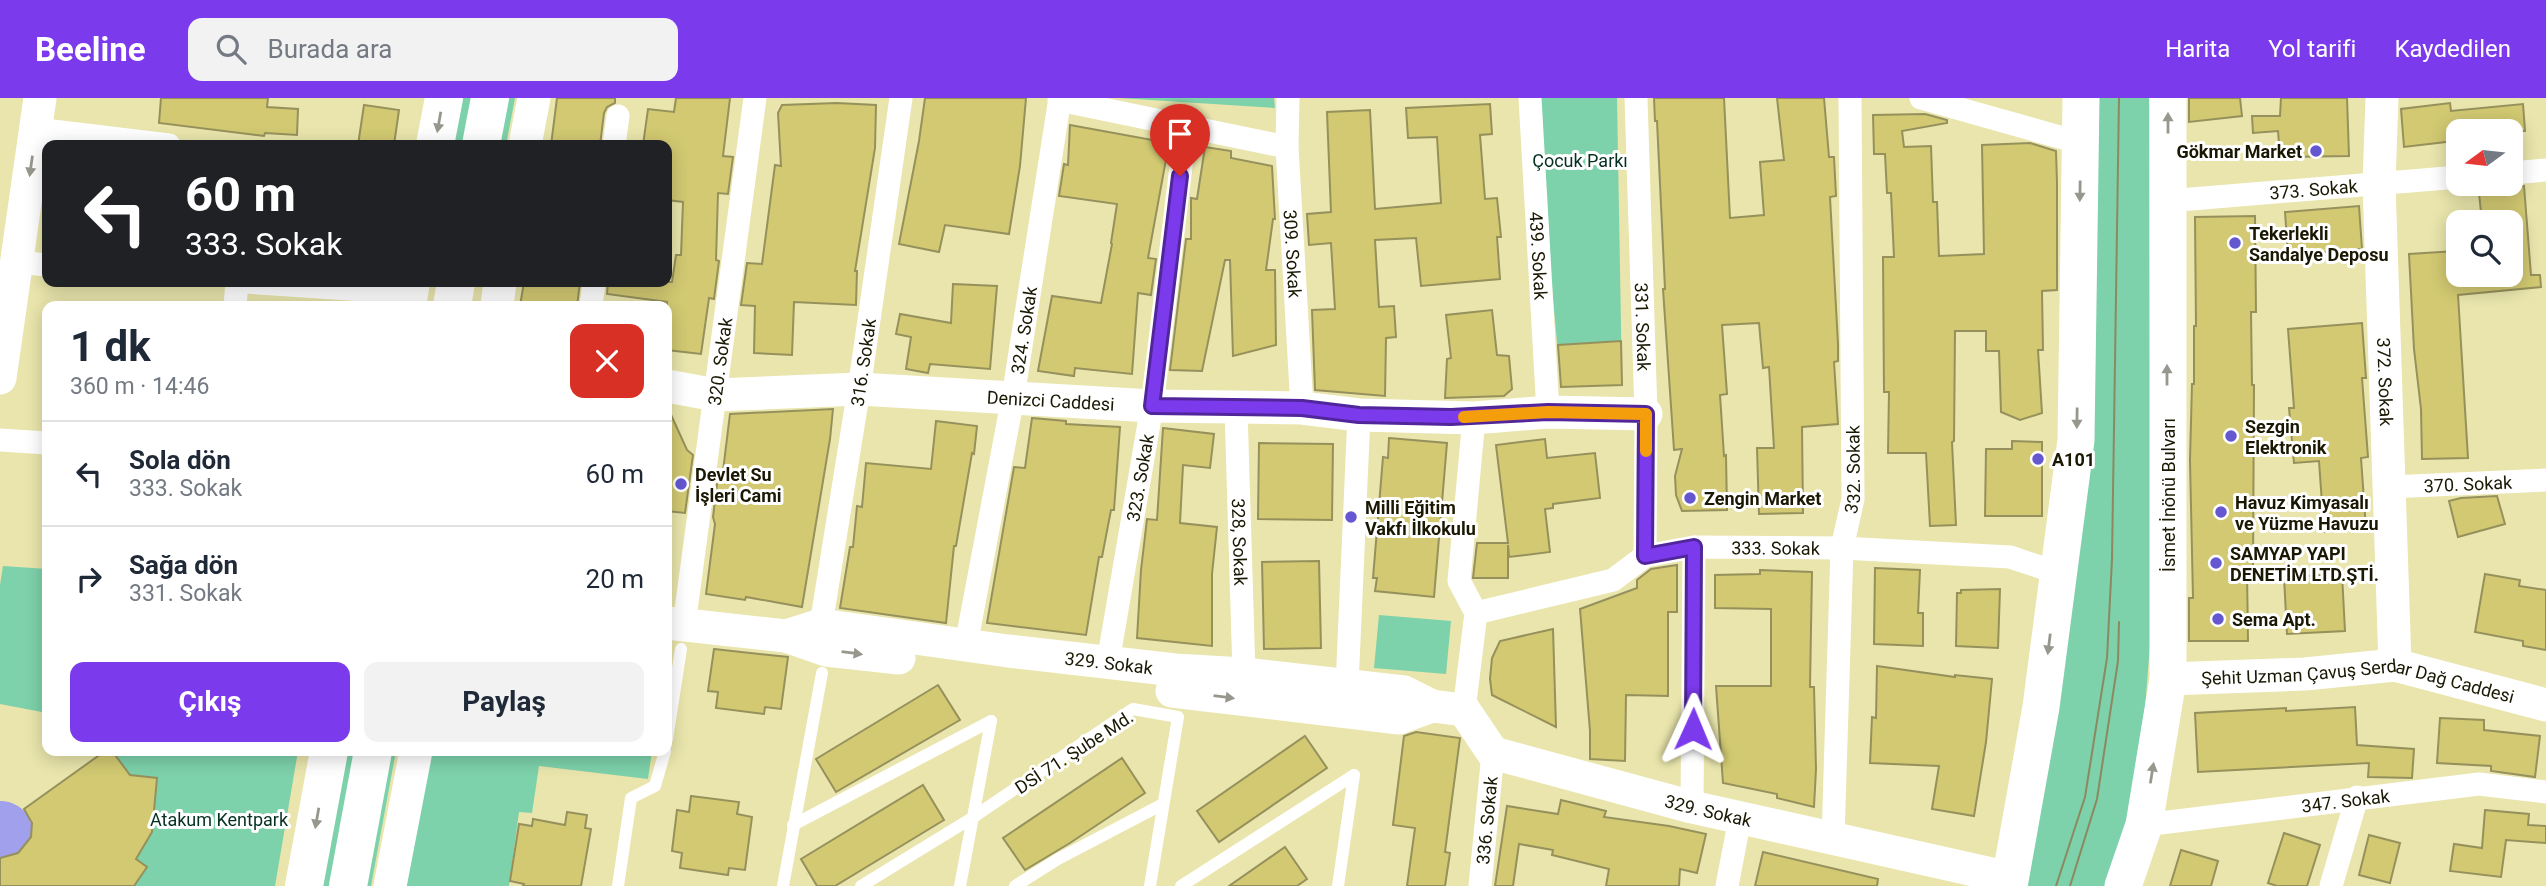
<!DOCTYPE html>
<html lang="tr">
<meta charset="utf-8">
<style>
:root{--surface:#fff;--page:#f2f2f3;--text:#1f2937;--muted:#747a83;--line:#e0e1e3;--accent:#7c3aed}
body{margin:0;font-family:Roboto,sans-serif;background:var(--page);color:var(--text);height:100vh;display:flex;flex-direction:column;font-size:26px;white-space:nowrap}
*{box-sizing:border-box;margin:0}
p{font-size:23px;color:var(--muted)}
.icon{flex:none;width:38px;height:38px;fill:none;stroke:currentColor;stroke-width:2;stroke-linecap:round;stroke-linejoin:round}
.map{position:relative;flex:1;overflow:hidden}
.details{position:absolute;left:42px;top:203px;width:630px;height:455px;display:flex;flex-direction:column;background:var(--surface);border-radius:14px;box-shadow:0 4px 18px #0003}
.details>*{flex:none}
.top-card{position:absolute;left:42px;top:42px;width:630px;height:147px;border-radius:14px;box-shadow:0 4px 18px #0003;background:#202124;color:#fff;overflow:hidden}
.needle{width:46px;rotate:255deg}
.buttons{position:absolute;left:2446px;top:21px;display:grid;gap:14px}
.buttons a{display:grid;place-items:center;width:77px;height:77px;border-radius:14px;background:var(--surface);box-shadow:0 4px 18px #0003;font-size:35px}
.pin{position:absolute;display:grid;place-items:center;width:60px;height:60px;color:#fff;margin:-72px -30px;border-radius:50% 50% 50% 0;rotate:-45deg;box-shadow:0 0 7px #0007}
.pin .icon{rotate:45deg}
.me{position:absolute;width:77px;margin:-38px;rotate:1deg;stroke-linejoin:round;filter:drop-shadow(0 0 5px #0008)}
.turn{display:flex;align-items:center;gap:24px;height:147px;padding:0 28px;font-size:32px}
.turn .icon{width:91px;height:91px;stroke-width:2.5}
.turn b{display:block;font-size:49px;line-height:60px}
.round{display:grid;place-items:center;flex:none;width:74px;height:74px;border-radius:14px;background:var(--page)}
.overview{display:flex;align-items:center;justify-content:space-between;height:119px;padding:0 28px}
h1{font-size:42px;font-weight:700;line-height:52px}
.button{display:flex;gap:14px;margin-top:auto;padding:14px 28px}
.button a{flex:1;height:80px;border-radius:14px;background:var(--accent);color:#fff;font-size:28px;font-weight:700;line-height:80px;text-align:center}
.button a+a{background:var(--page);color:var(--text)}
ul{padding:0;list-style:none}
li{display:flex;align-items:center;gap:21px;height:105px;padding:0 28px;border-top:2px solid var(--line)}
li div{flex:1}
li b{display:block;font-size:26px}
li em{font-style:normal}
header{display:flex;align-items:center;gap:42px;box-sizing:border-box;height:98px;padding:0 35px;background:var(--accent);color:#fff}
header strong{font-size:33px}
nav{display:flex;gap:38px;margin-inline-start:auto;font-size:24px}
.search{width:490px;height:63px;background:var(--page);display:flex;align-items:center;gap:18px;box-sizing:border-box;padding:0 24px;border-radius:14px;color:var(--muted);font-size:26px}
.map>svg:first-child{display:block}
.green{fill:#7dd1ab}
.water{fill:#a0a0ec}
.building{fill:#d2c972;stroke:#96915c;stroke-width:2}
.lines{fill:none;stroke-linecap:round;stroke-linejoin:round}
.lane{stroke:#fff;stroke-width:12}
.street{stroke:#fff;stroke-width:23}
.secondary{stroke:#fff;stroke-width:33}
.primary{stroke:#fff;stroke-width:37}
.highway{stroke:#fff;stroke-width:38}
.tram{stroke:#8c8960;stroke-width:2}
.oneway{fill:#98978e}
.route-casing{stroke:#51269a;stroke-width:18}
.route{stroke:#7c3aed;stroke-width:12}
.slow{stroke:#f59e0b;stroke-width:12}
.poi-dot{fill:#6557d0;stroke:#fff;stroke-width:2.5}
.labels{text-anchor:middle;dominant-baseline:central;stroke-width:6;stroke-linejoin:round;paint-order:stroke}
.poi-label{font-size:18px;font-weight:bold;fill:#1a1803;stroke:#fff;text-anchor:start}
.park-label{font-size:18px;fill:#053121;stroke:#fff}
.street-label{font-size:18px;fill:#1a1803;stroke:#fff}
</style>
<header>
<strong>Beeline</strong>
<div class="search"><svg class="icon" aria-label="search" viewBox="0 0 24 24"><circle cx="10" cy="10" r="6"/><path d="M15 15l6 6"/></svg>Burada ara</div>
<nav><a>Harita</a><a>Yol tarifi</a><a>Kaydedilen</a></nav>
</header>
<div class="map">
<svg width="2546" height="788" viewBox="0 0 2546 788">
<rect width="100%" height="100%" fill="#e9e5ac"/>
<g class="green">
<polygon points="460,0 473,0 464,47 451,47"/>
<polygon points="507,0 515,0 506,47 498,47"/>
<polygon points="1119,0 1274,0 1275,10"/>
<polygon points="1535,0 1617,0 1622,287 1561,289"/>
<polygon points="2088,0 2149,0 2151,534 2141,662 2130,709 2107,788 2015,788 2082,351"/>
<polygon points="3,468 47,471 47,615 0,606 0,487"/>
<polygon points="1379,517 1451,523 1446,576 1374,570"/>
<polygon points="112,653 298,653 275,788 134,788 147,769 136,761 152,734 157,681 130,677"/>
<polygon points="341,653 355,653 331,788 316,788"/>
<polygon points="389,653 396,653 371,788 365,788"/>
<polygon points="425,653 652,653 648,681 539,668 532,715 519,714 509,788 402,788"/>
</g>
<path class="water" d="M 0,703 C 27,703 44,733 21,753 C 16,758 7,758 0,760 Z"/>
<g class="building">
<polygon points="161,0 268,0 267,9 298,11 297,37 265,35 264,38 159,25"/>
<polygon points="557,0 615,0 615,5 607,9 604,15 600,47 551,47"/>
<polygon points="676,0 730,0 723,58 733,59 728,96 718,95 716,162 719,163 714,201 709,200 701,256 667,252 667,204 607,196 608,184 672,184 676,157 681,157 683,104 667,102 667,47 643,47 648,11 674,14"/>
<polygon points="925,0 1026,0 1020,68 1009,136 945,127 939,154 899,146 919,43"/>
<polygon points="1654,0 1724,0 1730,120 1764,117 1760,64 1784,62 1777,0 1824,0 1829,59 1834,59 1836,98 1830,99 1838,246 1838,263 1834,264 1838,326 1802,329 1803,415 1759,416 1757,350 1774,350 1769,269 1763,270 1759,225 1722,227 1727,296 1720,297 1724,358 1726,357 1727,412 1682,413 1676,397 1675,378 1682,351 1674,352 1663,191 1665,191 1657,23 1655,23"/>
<polygon points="2189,0 2240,0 2242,18 2189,24"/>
<polygon points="2281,0 2347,0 2349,58 2280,59 2278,33 2253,35 2252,18 2280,18"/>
<polygon points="837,5 876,7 875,50 855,173 857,173 856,207 794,204 792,257 754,255 755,208 741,207 747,165 762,166 775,67 781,68 778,15 782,7"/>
<polygon points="2450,5 2451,13 2523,6 2525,33 2453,33 2454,43 2404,49 2401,11"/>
<polygon points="1490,6 1492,36 1480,37 1485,101 1497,100 1501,139 1497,139 1500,181 1421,188 1416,140 1375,142 1379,209 1394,208 1396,239 1386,240 1385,298 1315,292 1312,212 1335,211 1331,145 1309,147 1307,116 1331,114 1327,14 1370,12 1375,111 1441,105 1437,39 1408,40 1406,10"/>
<polygon points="364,7 399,12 394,47 358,47"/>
<polygon points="1925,16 1947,22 1947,25 1902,33 1904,49 1931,48 1933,104 1937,104 1939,158 1984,156 1982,47 2030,45 2056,53 2057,84 2057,192 2042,193 2043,252 2038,252 2042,315 2020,322 2001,314 1999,253 1986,253 1986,233 1955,233 1954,343 1952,344 1956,427 1930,428 1926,355 1888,355 1889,294 1884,294 1883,159 1894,159 1891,95 1887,95 1885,56 1874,56 1873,17"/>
<polygon points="1070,27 1169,45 1148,160 1156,161 1151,197 1138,195 1132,276 1075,270 1074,278 1038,273 1052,198 1101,205 1112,146 1111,145 1117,106 1059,98 1064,66 1068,67"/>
<polygon points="1205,49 1231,53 1231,60 1272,68 1275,121 1273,121 1266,172 1275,172 1276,247 1233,258 1230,162 1225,162 1202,273 1170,272 1186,141 1191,141 1191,100 1197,101"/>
<polygon points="2524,88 2531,177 2540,177 2541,189 2458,197 2468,360 2422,361 2421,311 2414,251 2409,156 2456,153 2457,177 2511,177 2511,124 2482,124 2479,95"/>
<polygon points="2359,108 2362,151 2288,157 2285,114"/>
<polygon points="2255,118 2256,214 2251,214 2252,287 2254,287 2253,473 2247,473 2248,543 2189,543 2189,500 2193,500 2190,362 2192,286 2194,286 2194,228 2196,228 2195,119"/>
<polygon points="524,184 580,184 577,208 520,208"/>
<polygon points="953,186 997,188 990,271 930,266 928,275 906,271 911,239 896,236 900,216 951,225"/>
<polygon points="1492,212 1497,257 1509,258 1512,291 1504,298 1445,300 1447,261 1451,260 1446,217"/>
<polygon points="2362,225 2366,280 2362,280 2368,359 2361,360 2366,431 2324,434 2319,363 2294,365 2289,310 2294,310 2288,231"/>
<polygon points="1621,243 1622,287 1561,289 1558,247"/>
<polygon points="667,308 687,352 693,357 685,415 667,413"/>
<polygon points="833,311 830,341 802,509 746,499 745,502 706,496 715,426 713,419 718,378 722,381 730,316"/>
<polygon points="1032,320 1066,323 1066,326 1120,329 1114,412 1111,412 1102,459 1099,459 1086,537 987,525 1014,369 1025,370"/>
<polygon points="936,323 977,328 974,356 972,355 956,448 954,448 946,525 840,510 850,449 853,449 857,408 862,409 866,365 931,371"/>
<polygon points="1163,330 1214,336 1210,370 1183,367 1180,425 1217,429 1212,476 1212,548 1137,540 1141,472 1147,421 1157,422"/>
<polygon points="1389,340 1447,345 1434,499 1375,493 1377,480 1373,480 1383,359 1388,360"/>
<polygon points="1545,341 1547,360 1595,355 1600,400 1553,406 1553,410 1545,411 1550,454 1509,459 1508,447 1508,480 1473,480 1477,445 1508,445 1496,347"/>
<polygon points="2012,343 2042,344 2042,418 1985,418 1986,351 2012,351"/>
<polygon points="1259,345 1333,346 1332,422 1258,421"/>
<polygon points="2497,398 2505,426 2458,439 2449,403 2461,400"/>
<polygon points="1319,463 1321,550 1264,551 1262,464"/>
<polygon points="1677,467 1677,514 1668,514 1668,598 1626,597 1625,663 1590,661 1590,633 1580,511 1637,490 1637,482 1651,471"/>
<polygon points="1875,470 1920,472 1918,515 1923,515 1923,548 1874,546"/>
<polygon points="1760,472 1812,474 1810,589 1814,589 1816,671 1814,709 1777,700 1777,696 1723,685 1716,588 1771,588 1771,511 1715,510 1715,477 1760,476"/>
<polygon points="2342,476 2345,533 2287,536 2284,479"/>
<polygon points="2485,476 2520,482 2519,488 2546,492 2546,552 2523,548 2523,543 2475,534"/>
<polygon points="2000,491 1998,550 1956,548 1957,495 1961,495 1961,492"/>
<polygon points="1553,531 1556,629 1492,597 1490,581 1492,560 1500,543"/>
<polygon points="714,551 788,559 781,611 765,609 764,616 716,610 718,594 708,593"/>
<polygon points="1877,568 1955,579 1955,577 1992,581 1986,644 1974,718 1932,711 1939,668 1870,665 1872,619 1876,620"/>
<polygon points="938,587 960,622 836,694 816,661"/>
<polygon points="2355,609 2357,647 2414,651 2412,680 2368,679 2369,665 2198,674 2195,615 2286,610 2286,613"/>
<polygon points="2440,620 2484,622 2484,632 2540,638 2535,679 2491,673 2491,668 2437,665"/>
<polygon points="1416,634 1460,640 1445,754 1450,755 1445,788 1407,788 1415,730 1393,727 1404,638"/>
<polygon points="1305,638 1327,670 1219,744 1197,713"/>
<polygon points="105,653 112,653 130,677 157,680 152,734 136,761 147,769 134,788 0,788 0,760 18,755 31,739 32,725 24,711"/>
<polygon points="1122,660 1145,695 1070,745 1025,772 1003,740"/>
<polygon points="923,687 944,722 835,788 817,788 801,761"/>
<polygon points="691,698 739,704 737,716 752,719 745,772 729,770 728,777 680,770 682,755 672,753 677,712 689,714"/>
<polygon points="1561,702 1606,713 1604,719 1669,728 1706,736 1697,775 1680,771 1679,788 1606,788 1609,771 1552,757 1553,752 1519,746 1513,788 1495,788 1507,708 1558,716"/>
<polygon points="2485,712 2529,716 2528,727 2546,728 2546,745 2506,742 2501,779 2450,773 2454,746 2482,750"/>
<polygon points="567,714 587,717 585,730 591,731 581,788 523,788 524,786 510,783 519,726 532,728 533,721 565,727"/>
<polygon points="2284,735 2320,747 2307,788 2277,788 2268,785"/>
<polygon points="2369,737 2400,745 2390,785 2359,777"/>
<polygon points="1285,749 1307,781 1297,788 1229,788"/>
<polygon points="2181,752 2218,763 2211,788 2170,788"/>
<polygon points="1763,754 1878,781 1877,788 1755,788"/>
</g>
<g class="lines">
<g class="lane">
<polyline points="667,641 681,551"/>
<polyline points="793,727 991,623"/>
<polyline points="618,788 631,700 655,688 665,653"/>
<polyline points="783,788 822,575"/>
<polyline points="861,788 972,720 1133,611 1178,619 1150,788"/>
<polyline points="960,788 991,623"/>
<polyline points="1015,788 1058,761 1163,706"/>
<polyline points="1181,788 1354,677"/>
<polyline points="1338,788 1354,677"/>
</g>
<g class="street">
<path id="s1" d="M 1288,0 L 1287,49 L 1302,310"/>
<path id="s2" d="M 1530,0 L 1548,314"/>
<path id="s3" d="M 1636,0 L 1646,316 L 1645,458"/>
<polyline points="1921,0 2081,45"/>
<polyline points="1059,2 1287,49"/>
<polyline points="36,31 169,47"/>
<polyline points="614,47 618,18"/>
<polyline points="2511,75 2546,72"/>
<path id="s4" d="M 2167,103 L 2459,79"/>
<polyline points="16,164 47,167"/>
<polyline points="245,184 409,195"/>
<polyline points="235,208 237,184"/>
<polyline points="591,208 594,184"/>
<path id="s5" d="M 1236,311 L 1244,576"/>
<polyline points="1474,320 1459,483 1476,515"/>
<polyline points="0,342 47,345"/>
<path id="s6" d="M 2389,389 L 2546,382"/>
<path id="s7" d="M 684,527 L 755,0"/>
<path id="s8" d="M 821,527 L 859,291 L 901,0"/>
<path id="s9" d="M 966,547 L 1013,299 L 1060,0"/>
<path id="s10" d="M 1108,564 L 1152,308 L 1186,27"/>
<polyline points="1347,588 1359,317"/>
<path id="s11" d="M 1464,612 L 1476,515 L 1613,482 L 1645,458 L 1694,449 L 1842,450 L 2010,459 L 2058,475"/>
<polyline points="1692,709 1694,449"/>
<path id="s12" d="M 2144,727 L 2479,686 L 2546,694"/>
<path id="s13" d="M 1833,741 L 1842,450 L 1853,401 L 1850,0"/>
<path id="s14" d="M 1480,788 L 1493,655"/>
<polyline points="1727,788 1740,720"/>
<polyline points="2331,788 2357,699"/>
</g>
<g class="secondary">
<path id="s15" d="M 2382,0 L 2379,86 L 2395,567"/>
<polyline points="525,47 534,0"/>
<polyline points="497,208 500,184"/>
<polyline points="0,280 40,0"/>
<path id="s16" d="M 667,288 L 716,297 L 859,291 L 1152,308 L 1302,310 L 1359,317 L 1474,320 L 1548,314 L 1646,316"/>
<polyline points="667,525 786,538 826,552 899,560"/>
<path id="s17" d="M 786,538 L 821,527 L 1008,553 L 1175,572 L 1244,576 L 1404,594 L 1432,608 L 1464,612 L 1493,655 L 1692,709 L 2010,780"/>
<path id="s18" d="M 2168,581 L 2305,576 L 2395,567 L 2546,607"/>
<polyline points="1172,593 1399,620 1432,608"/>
<polyline points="390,788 416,653"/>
</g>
<g class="primary">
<polyline points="2009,788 2041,609 2076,342 2081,0"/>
<polyline points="2123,788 2144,727 2168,581 2168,0"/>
</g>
<g class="highway">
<polyline points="435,47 444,0"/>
<polyline points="481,47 490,0"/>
<polyline points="407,208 411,184"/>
<polyline points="452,208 456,184"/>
<polyline points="304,788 329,653"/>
<polyline points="348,788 373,653"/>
</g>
<g class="tram">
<polyline points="2056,788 2085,699 2107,560 2112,461 2119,0"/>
<polyline points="2070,788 2097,701 2118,563 2119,524"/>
</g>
</g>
<defs><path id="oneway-solid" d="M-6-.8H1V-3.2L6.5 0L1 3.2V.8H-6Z" transform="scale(1.75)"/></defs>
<g class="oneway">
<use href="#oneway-solid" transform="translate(439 24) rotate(100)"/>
<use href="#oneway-solid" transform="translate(2168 25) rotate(-90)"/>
<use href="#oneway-solid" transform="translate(31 68) rotate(98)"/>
<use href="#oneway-solid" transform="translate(2080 93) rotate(91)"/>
<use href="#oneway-solid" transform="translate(2167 277) rotate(-90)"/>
<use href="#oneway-solid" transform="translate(2077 320) rotate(91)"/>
<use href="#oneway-solid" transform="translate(2049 546) rotate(97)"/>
<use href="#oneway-solid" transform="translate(852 555) rotate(7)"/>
<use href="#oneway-solid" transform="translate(1224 599) rotate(7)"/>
<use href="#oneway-solid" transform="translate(2152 675) rotate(-81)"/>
<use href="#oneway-solid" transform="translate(317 720) rotate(100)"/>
</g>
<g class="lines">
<g class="route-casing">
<polyline id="route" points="1180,78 1152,308 1302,310 1359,317 1451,319 1548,314 1646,316 1645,458 1694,449 1693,631"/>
</g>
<use href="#route" class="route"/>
<polyline class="slow" points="1464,319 1548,314 1646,316 1646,353"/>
</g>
<g class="poi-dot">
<circle cx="2316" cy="53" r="7"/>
<circle cx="2235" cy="145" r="7"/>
<circle cx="2231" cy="338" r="7"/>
<circle cx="2038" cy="361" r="7"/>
<circle cx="681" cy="386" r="7"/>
<circle cx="1690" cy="400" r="7"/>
<circle cx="2221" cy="414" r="7"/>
<circle cx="1351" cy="419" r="7"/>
<circle cx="2216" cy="465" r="7"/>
<circle cx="2218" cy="521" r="7"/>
</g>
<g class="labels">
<g class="poi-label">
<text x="2302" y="53" text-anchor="end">Gökmar Market</text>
<text x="2249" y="135">Tekerlekli<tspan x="2249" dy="21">Sandalye Deposu</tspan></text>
<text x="2245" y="328">Sezgin<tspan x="2245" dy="21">Elektronik</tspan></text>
<text x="2052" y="361">A101</text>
<text x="695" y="376">Devlet Su<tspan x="695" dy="21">İşleri Cami</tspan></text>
<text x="1704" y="400">Zengin Market</text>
<text x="2235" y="404">Havuz Kimyasalı<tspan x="2235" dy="21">ve Yüzme Havuzu</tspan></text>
<text x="1365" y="409">Milli Eğitim<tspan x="1365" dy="21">Vakfı İlkokulu</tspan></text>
<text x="2230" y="455">SAMYAP YAPI<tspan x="2230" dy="21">DENETİM LTD.ŞTİ.</tspan></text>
<text x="2232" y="521">Sema Apt.</text>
</g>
<g class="park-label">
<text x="1580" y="62">Çocuk Parkı</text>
<text x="219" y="721">Atakum Kentpark</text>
</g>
<g class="street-label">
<text stroke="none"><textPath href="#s4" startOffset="147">373. Sokak</textPath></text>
<text stroke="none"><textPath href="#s1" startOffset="156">309. Sokak</textPath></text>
<text stroke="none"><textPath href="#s2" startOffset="158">439. Sokak</textPath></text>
<text stroke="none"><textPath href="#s3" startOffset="229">331. Sokak</textPath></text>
<text stroke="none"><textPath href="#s9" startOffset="320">324. Sokak</textPath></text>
<text stroke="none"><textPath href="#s7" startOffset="266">320. Sokak</textPath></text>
<text stroke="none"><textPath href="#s8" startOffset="266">316. Sokak</textPath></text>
<text stroke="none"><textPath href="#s15" startOffset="284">372. Sokak</textPath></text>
<text stroke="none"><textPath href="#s16" startOffset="385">Denizci Caddesi</textPath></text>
<text stroke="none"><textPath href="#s13" startOffset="371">332. Sokak</textPath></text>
<text stroke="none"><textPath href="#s10" startOffset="187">323. Sokak</textPath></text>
<text stroke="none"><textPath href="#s6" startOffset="79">370. Sokak</textPath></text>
<text transform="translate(2168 397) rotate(-90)">İsmet İnönü Bulvarı</text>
<text stroke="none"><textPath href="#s5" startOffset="133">328, Sokak</textPath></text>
<text stroke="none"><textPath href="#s11" startOffset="410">333. Sokak</textPath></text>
<text stroke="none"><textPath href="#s17" startOffset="327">329. Sokak</textPath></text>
<text stroke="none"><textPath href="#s18" startOffset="192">Şehit Uzman Çavuş Serdar Dağ Caddesi</textPath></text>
<text transform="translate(1074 654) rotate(-33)">DSİ 71. Şube Md.</text>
<text stroke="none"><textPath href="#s12" startOffset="203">347. Sokak</textPath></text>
<text stroke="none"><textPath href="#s17" startOffset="962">329. Sokak</textPath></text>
<text stroke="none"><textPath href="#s14" startOffset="66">336. Sokak</textPath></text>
</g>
</g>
</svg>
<div class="buttons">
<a><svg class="needle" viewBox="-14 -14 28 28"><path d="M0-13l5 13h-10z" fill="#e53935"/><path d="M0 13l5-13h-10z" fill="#747a83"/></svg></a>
<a><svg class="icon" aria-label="search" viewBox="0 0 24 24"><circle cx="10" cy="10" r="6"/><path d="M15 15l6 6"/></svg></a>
</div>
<div class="pin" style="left:1180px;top:78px;background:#d93025"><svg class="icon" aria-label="arrive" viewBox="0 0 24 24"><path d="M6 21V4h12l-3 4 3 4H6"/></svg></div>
<svg class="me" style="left:1693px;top:631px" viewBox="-20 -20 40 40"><path d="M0-17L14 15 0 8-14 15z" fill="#7c3aed" stroke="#fff" stroke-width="4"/></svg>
<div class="top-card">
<div class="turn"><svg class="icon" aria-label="left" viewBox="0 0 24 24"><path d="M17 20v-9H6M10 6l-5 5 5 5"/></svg><div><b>60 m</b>333. Sokak</div></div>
</div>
<section class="details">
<div class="overview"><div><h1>1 dk</h1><p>360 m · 14:46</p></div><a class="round" style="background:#d93025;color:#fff"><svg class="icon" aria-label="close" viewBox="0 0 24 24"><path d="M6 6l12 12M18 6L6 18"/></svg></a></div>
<ul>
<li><svg class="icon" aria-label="left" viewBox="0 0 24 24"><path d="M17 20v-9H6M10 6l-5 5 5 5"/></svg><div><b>Sola dön</b><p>333. Sokak</p></div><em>60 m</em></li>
<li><svg class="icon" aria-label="right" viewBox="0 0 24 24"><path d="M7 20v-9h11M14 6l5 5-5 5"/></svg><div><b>Sağa dön</b><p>331. Sokak</p></div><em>20 m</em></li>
</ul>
<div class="button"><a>Çıkış</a><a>Paylaş</a></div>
</section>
</div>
